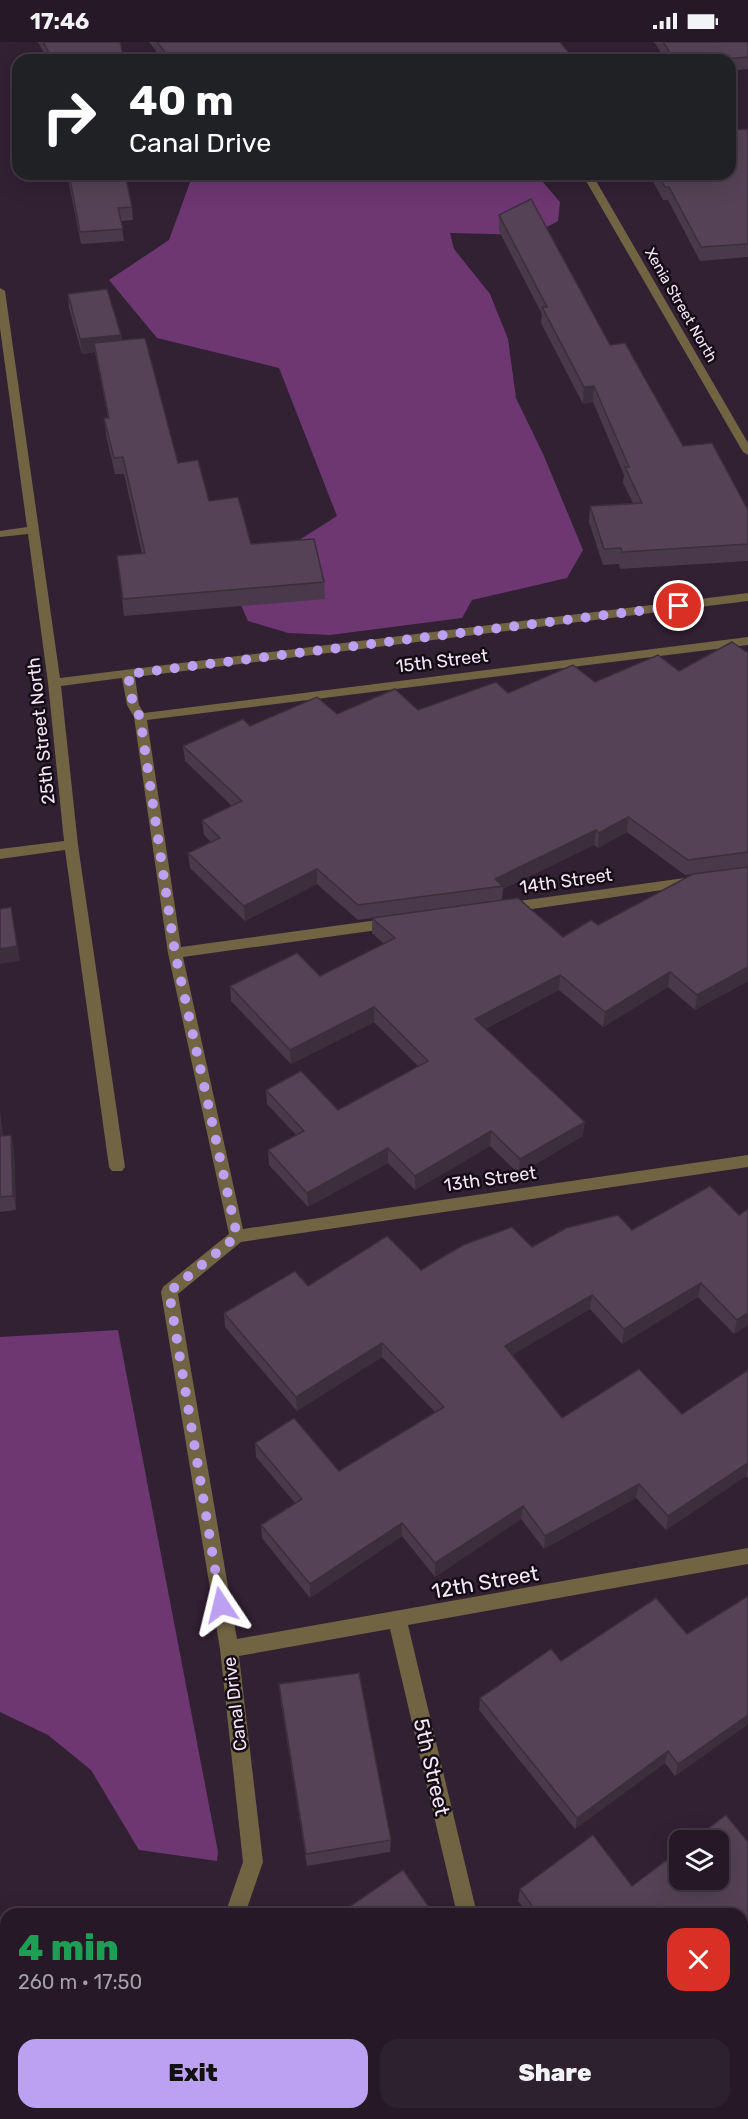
<!DOCTYPE html>
<meta charset="utf-8">
<style>
:root{--surface:#261826;--page:#2e212e;--text:#f1f3f6;--muted:#a4a0a7;--line:#423743;--accent:#bca0f2}
body{margin:0;font-family:Rubik,sans-serif;background:var(--page);color:var(--text);height:100vh;display:flex;flex-direction:column;font-size:22px;white-space:nowrap}
*{box-sizing:border-box;margin:0}
p{font-size:20px;color:var(--muted)}
.icon{flex:none;width:33px;height:33px;fill:none;stroke:currentColor;stroke-width:2;stroke-linecap:round;stroke-linejoin:round}
.map{position:relative;flex:1;overflow:hidden}
.side{position:absolute;left:0px;top:1866px;width:748px;height:212px;display:flex;flex-direction:column;background:var(--surface);border-radius:18px 18px 0 0;box-shadow:0 6px 24px #0002,0 0 0 2px var(--line)}
.side>*{flex:none}
.hud{position:absolute;left:12px;top:12px;width:724px;height:126px;border-radius:18px;box-shadow:0 6px 24px #0002,0 0 0 2px var(--line);background:#202124;color:#fff;overflow:hidden}
.tools{position:absolute;left:669px;top:1788px;display:grid;gap:12px}
.tools a{display:grid;place-items:center;width:60px;height:60px;border-radius:12px;background:var(--surface);box-shadow:0 6px 24px #0002,0 0 0 2px var(--line);font-size:30px}
.pin{position:absolute;display:grid;place-items:center;width:51px;height:51px;color:#fff;margin:-26px;border:3px solid #fff;border-radius:50%;box-shadow:0 2px 6px #0007}
.me{position:absolute;width:66px;margin:-33px;rotate:350deg;stroke-linejoin:round;filter:drop-shadow(0 0 4px #0008)}
.turn{display:flex;align-items:center;gap:21px;height:126px;padding:0 18px;font-size:27px}
.turn .icon{width:78px;height:78px;stroke-width:2.5}
.turn b{display:block;font-size:42px;line-height:51px}
.round{display:grid;place-items:center;flex:none;width:63px;height:63px;border-radius:18px;background:var(--page)}
.summary{display:flex;align-items:center;justify-content:space-between;height:102px;padding:0 18px}
h1{font-size:36px;font-weight:800;line-height:45px;color:#1e9e55}
.primary-button{display:flex;gap:12px;margin-top:auto;padding:12px 18px}
.primary-button a{flex:1;height:69px;border-radius:18px;background:var(--accent);color:#111;font-size:24px;font-weight:800;line-height:69px;text-align:center}
.primary-button a+a{background:var(--page);color:var(--text)}
.status{display:flex;justify-content:space-between;align-items:center;height:42px;padding:0 30px;background:var(--surface);direction:ltr}
.status svg{height:16px;fill:currentColor}
.map>svg:first-child{display:block}
.water{fill:#6d3772}
.lines{fill:none;stroke-linecap:round;stroke-linejoin:round}
.minor{fill:#716443;fill-rule:evenodd}
.wall{fill:#49394a;fill-rule:evenodd}
.shaded-wall{fill:#3c2e3c}
.building{fill:#554256;stroke:#3c2e3c;stroke-width:1.5}
.route{stroke:#bca0f2;stroke-width:10;stroke-dasharray:0 18}
.labels{text-anchor:middle;dominant-baseline:central;stroke-width:5;stroke-linejoin:round;paint-order:stroke}
.far-street-label{font-size:15px;fill:#f3e7f4;stroke:#150d16}
.street-label{font-size:18px;fill:#f3e7f4;stroke:#150d16}
.near-street-label{font-size:21px;fill:#f3e7f4;stroke:#150d16}
</style>
<div class="status"><b>17:46</b><svg viewBox="0 0 49 12"><path d="M0 12V9h3v3zM5 12V6h3v6zM10 12V3h3v9zM15 12V0h3v12zM26 1h20v11H26zM47 4h2v5h-2z"/></svg></div>
<div class="map">
<svg width="748" height="2077" viewBox="0 0 748 2077">
<rect width="100%" height="100%" fill="#322033"/>
<g class="water">
<polygon points="193,132 536,132 560,160 558,179 532,193 450,191 454,207 490,252 508,297 516,356 544,414 583,508 567,536 472,558 462,576 330,593 288,591 248,579 234,547 271,516 337,474 279,326 157,296 109,238 169,198"/>
<polygon points="118,1288 218,1810 217,1819 139,1808 91,1728 48,1693 0,1670 0,1295"/>
</g>
<g class="lines">
<g class="minor">
<polygon points="582,132 592,132 748,401 748,413 743,410"/>
<polygon points="0,246 5,249 60,636 748,551 748,559 135,635 139,663 144,671 748,595 748,603 147,678 181,905 392,876 399,881 392,886 183,915 243,1187 748,1113 748,1125 241,1200 178,1252 237,1597 748,1506 748,1522 408,1583 477,1872 457,1872 390,1587 239,1614 263,1820 245,1872 225,1872 243,1820 220,1607 161,1250 163,1245 229,1192 168,911 134,675 127,663 122,636 61,644 78,803 125,1125 122,1129 112,1129 109,1125 65,808 0,817 0,807 64,799 48,641 28,492 0,495 0,489 27,485 0,286"/>
<polygon points="692,835 697,837 699,840 697,843 505,871 498,866 505,861"/>
<polygon points="748,1997 748,2019 742,2020 742,1999"/>
<rect x="133" y="2072" width="22" height="5"/>
<polygon points="503,2072 525,2072 526,2077 504,2077"/>
</g>
</g>
<g class="wall">
<polygon points="38,0 120,0 124,18 48,18"/>
<polygon points="149,0 560,0 569,18 163,18"/>
<polygon points="654,0 748,0 748,27 730,29 730,18 666,18"/>
<polygon points="748,87 748,215 700,219 668,158 663,158 649,132 730,132"/>
<polygon points="67,132 125,132 132,165 133,178 121,179 124,199 81,202"/>
<polygon points="499,173 610,303 683,404 748,468 748,519 620,527 619,522 603,523 589,480 590,464 633,461 623,441 624,433 593,360 583,362 541,281 542,272 499,189"/>
<polygon points="68,252 121,293 122,298 178,421 209,459 251,502 324,540 325,557 124,574 117,514 142,512 124,432 115,432 106,393 104,376 108,376 95,310 82,312 69,266"/>
<path d="M 748,611 L 748,939 L 695,968 L 668,945 L 603,985 L 559,948 L 485,987 L 583,1094 L 519,1132 L 490,1104 L 415,1148 L 388,1121 L 308,1165 L 269,1123 L 268,1108 L 296,1093 L 267,1062 L 266,1048 L 338,1068 L 418,1024 L 374,980 L 291,1022 L 231,959 L 230,944 L 320,934 L 384,902 L 372,891 L 372,876 L 358,878 L 317,842 L 245,879 L 190,826 L 188,811 L 211,800 L 204,793 L 202,778 L 232,764 L 185,719 L 183,704 L 250,684 L 337,672 L 418,668 L 508,651 L 679,629 ZM 627,790 L 685,833 L 693,832 L 598,883 L 563,895 L 502,858 L 503,847 L 594,803 L 598,806 Z"/>
<polygon points="0,1070 3,1094 11,1093 14,1108 16,1168 0,1170"/>
<polygon points="710,1144 748,1283 734,1292 698,1255 622,1302 590,1267 512,1313 562,1376 682,1372 748,1328 748,1436 746,1434 666,1488 636,1456 544,1507 521,1477 435,1535 402,1494 310,1556 262,1496 261,1483 295,1461 256,1415 255,1401 339,1429 435,1370 382,1315 297,1369 225,1285 224,1271 308,1244 421,1228 532,1205 632,1188"/>
<polygon points="748,1554 748,1682 675,1734 665,1721 575,1787 479,1668 480,1656 561,1619 687,1592"/>
<polygon points="279,1642 391,1798 390,1810 307,1824 280,1655"/>
<polygon points="748,1800 748,1962 742,1966 742,1872 528,1872 518,1859 520,1847 632,1844"/>
<polygon points="298,2072 444,2072 448,2077 301,2077"/>
</g>
<g class="shaded-wall">
<polygon points="569,11 569,18 513,18"/>
<polygon points="121,293 122,307 94,301 95,310 82,312 80,297"/>
<polygon points="594,344 593,360 583,362 584,345"/>
<polygon points="628,775 627,790 598,806 599,791"/>
<polygon points="596,788 594,803 503,847 503,844 495,837"/>
<polygon points="317,827 317,842 245,879 244,864"/>
<polygon points="11,865 20,919 0,922 0,907"/>
<polygon points="748,925 748,939 695,968 697,953"/>
<polygon points="670,930 668,945 603,985 605,970"/>
<polygon points="560,933 559,948 474,992 475,977"/>
<polygon points="374,965 374,980 291,1022 290,1008"/>
<polygon points="0,1070 4,1109 1,1094"/>
<polygon points="585,1080 583,1094 519,1132 520,1117"/>
<polygon points="491,1089 490,1104 415,1148 415,1134"/>
<polygon points="11,1093 14,1108 16,1168 13,1154"/>
<polygon points="388,1106 388,1121 308,1165 307,1151"/>
<polygon points="701,1241 698,1255 622,1302 624,1287"/>
<polygon points="592,1253 590,1267 504,1318 505,1304"/>
<polygon points="748,1271 748,1283 734,1292 737,1278"/>
<polygon points="382,1301 382,1315 297,1369 296,1355"/>
<polygon points="748,1421 746,1434 666,1488 668,1474"/>
<polygon points="639,1442 636,1456 544,1507 545,1494"/>
<polygon points="523,1464 521,1477 435,1535 435,1521"/>
<polygon points="402,1481 402,1494 310,1556 310,1542"/>
<polygon points="748,1673 748,1682 675,1734 678,1722"/>
<polygon points="668,1709 665,1721 575,1787 577,1776"/>
<polygon points="748,1954 748,1962 742,1966 742,1962 744,1957"/>
</g>
<g class="building">
<polygon points="43,0 120,0 124,18 53,18"/>
<polygon points="157,0 560,0 569,11 513,18 171,18"/>
<polygon points="663,0 748,0 748,15 711,18 675,18"/>
<polygon points="748,87 748,202 701,205 669,145 665,145 657,132 730,132 730,88"/>
<polygon points="69,132 125,132 132,165 118,166 123,187 80,190"/>
<polygon points="531,157 610,303 625,301 683,404 712,401 748,468 748,502 622,510 621,506 604,507 590,464 642,461 625,425 629,425 594,344 584,345 542,265 547,265 499,173"/>
<polygon points="107,247 121,293 80,297 68,252"/>
<polygon points="145,296 178,421 198,418 209,459 238,455 251,502 314,497 324,540 123,557 117,514 145,511 123,415 114,416 104,376 109,376 94,301"/>
<polygon points="732,600 748,611 748,810 688,818 628,775 599,791 596,788 495,837 503,844 358,863 317,827 244,864 188,811 220,796 202,778 242,759 183,704 243,677 250,684 317,655 337,672 395,647 418,668 496,640 508,651 573,623 595,640 658,613 679,629"/>
<polygon points="748,825 748,925 697,953 670,930 605,970 560,933 475,977 585,1080 520,1117 491,1089 415,1134 388,1106 307,1151 268,1108 304,1089 266,1048 301,1029 338,1068 428,1019 374,965 290,1008 230,944 297,911 320,934 395,896 372,876 518,856 563,895 591,878 598,883 693,832"/>
<polygon points="11,865 17,904 0,907 0,867"/>
<polygon points="0,1082 1,1094 11,1093 13,1154 0,1155"/>
<polygon points="710,1144 739,1173 748,1167 748,1271 737,1278 701,1241 624,1287 592,1253 505,1304 562,1376 639,1327 682,1372 748,1328 748,1421 668,1474 639,1442 545,1494 523,1464 435,1521 402,1481 310,1542 261,1483 302,1457 255,1401 294,1376 339,1429 444,1365 382,1301 296,1355 224,1271 295,1229 308,1244 387,1194 421,1228 463,1203 512,1185 532,1205 566,1186 618,1173 632,1188"/>
<polygon points="748,1554 748,1673 678,1722 668,1709 577,1776 480,1656 551,1607 561,1619 656,1556 687,1592"/>
<polygon points="359,1631 391,1798 306,1812 279,1642"/>
<polygon points="726,1773 748,1800 748,1954 744,1957 742,1955 742,1872 538,1872 520,1847 593,1793 632,1844 680,1808 680,1838 718,1838 718,1798 693,1798"/>
<polygon points="403,1828 434,1872 339,1872"/>
<polygon points="6,1927 6,2072 82,2072 84,2077 0,2077 0,1930"/>
<polygon points="748,2040 748,2077 701,2077 708,2072 742,2072 742,2044"/>
<polygon points="303,2072 444,2072 448,2077 366,2077 363,2073 357,2077 306,2077"/>
</g>
<g class="lines">
<polyline class="route" points="221,1563 169,1250 237,1194 175,911 140,675 133,663 128,632 679,564"/>
</g>
<g class="labels">
<g class="far-street-label">
<text transform="translate(681 263) rotate(60)">Xenia Street North</text>
</g>
<g class="street-label">
<text transform="translate(442 619) rotate(-7)">15th Street</text>
<text transform="translate(41 689) rotate(-96)">25th Street North</text>
<text transform="translate(566 839) rotate(-8)">14th Street</text>
<text transform="translate(490 1137) rotate(-8)">13th Street</text>
<text transform="translate(235 1662) rotate(-97)">Canal Drive</text>
</g>
<g class="near-street-label">
<text transform="translate(485 1540) rotate(-10)">12th Street</text>
<text transform="translate(432 1725) rotate(77)">5th Street</text>
</g>
</g>
</svg>
<div class="tools">
<a><svg class="icon" aria-label="layers" viewBox="0 0 24 24"><path d="M12 4l9 5-9 5-9-5zM3 14l9 5 9-5"/></svg></a>
</div>
<div class="pin" style="left:679px;top:564px;background:#d93025"><svg class="icon" aria-label="arrive" viewBox="0 0 24 24"><path d="M6 21V4h12l-3 4 3 4H6"/></svg></div>
<svg class="me" style="left:221px;top:1563px" viewBox="-20 -20 40 40"><path d="M0-17L14 15 0 8-14 15z" fill="#bca0f2" stroke="#fff" stroke-width="4"/></svg>
<div class="hud">
<div class="turn"><svg class="icon" aria-label="right" viewBox="0 0 24 24"><path d="M7 20v-9h11M14 6l5 5-5 5"/></svg><div><b>40 m</b>Canal Drive</div></div>
</div>
<section class="side">
<div class="summary"><div><h1>4 min</h1><p>260 m · 17:50</p></div><a class="round" style="background:#d93025;color:#fff"><svg class="icon" aria-label="close" viewBox="0 0 24 24"><path d="M6 6l12 12M18 6L6 18"/></svg></a></div>
<div class="primary-button"><a>Exit</a><a>Share</a></div>
</section>
</div>
